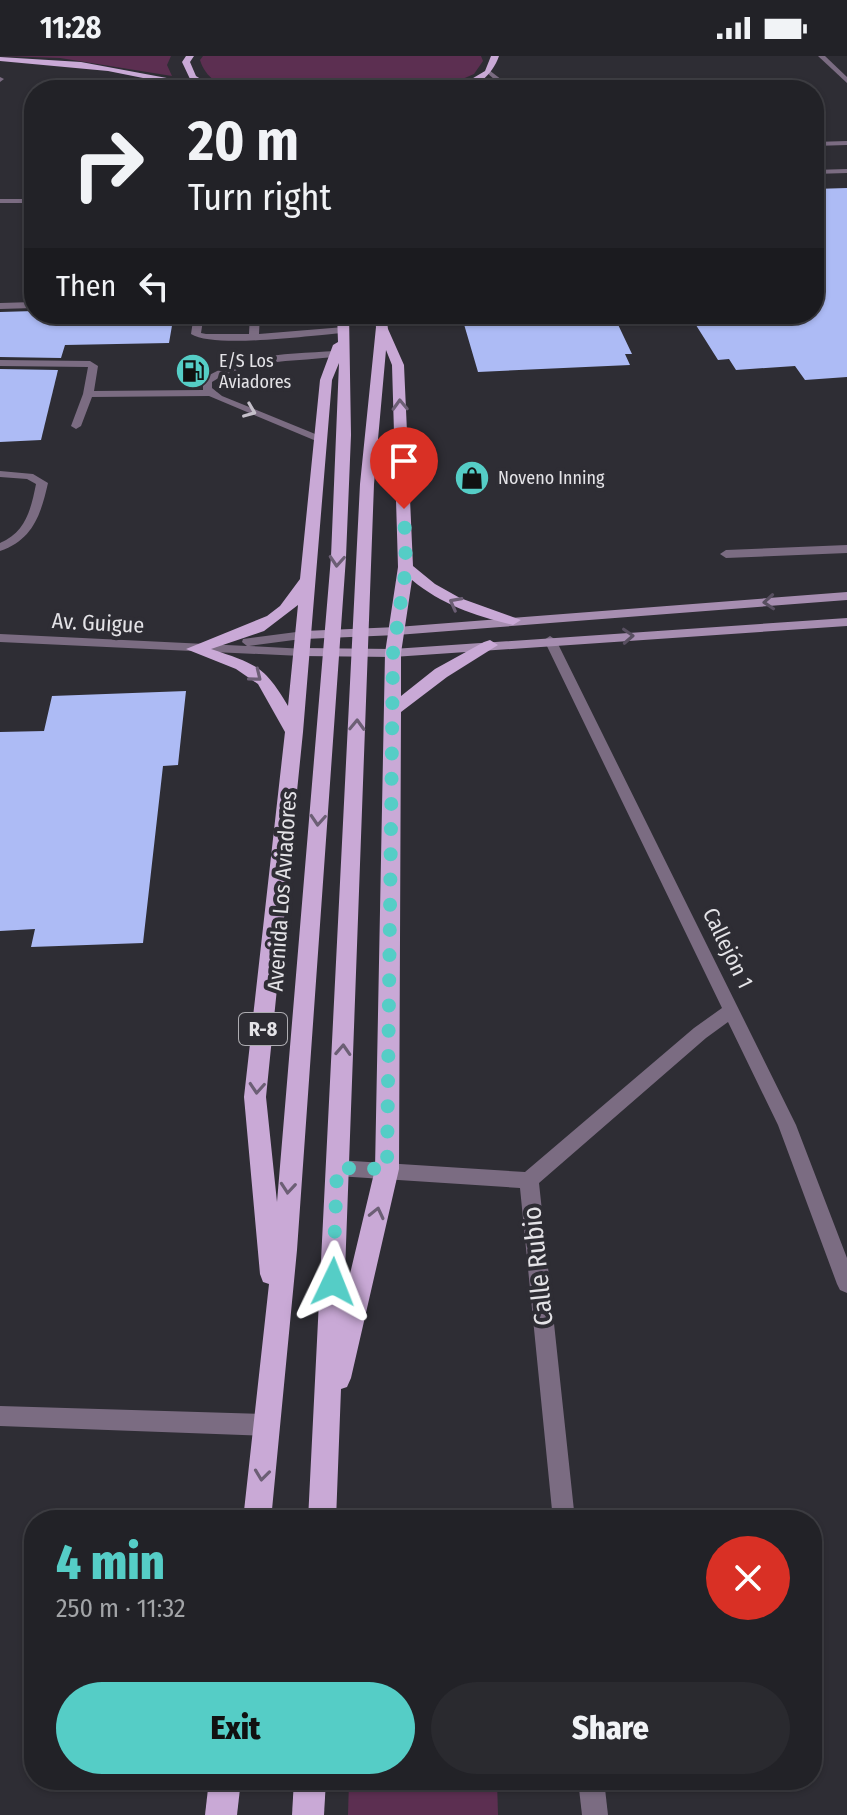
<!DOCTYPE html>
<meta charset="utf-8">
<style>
:root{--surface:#222227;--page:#2a2a2f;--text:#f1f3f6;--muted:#a2a4a7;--line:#3f3f44;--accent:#55cdc6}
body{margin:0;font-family:"Fira Sans Condensed",sans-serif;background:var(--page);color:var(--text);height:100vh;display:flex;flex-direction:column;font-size:30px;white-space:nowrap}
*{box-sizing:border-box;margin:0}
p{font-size:26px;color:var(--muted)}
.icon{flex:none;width:44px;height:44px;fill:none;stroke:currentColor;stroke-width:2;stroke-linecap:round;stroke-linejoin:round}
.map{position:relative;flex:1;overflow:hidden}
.sheet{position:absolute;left:24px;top:1454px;width:798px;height:280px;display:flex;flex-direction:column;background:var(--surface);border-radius:32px;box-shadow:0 2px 6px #0004,0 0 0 2px var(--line)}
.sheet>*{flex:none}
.hud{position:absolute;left:24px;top:24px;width:800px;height:244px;border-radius:32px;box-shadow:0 2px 6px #0004,0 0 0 2px var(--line);background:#222227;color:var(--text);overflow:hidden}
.pin{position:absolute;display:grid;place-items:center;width:68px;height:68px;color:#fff;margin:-82px -34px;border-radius:50% 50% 50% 0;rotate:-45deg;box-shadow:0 0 8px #0007}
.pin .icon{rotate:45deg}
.me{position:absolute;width:88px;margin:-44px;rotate:2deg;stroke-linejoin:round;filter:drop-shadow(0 0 6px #0008)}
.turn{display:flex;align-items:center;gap:28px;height:168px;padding:0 32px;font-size:36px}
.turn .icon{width:104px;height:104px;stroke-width:2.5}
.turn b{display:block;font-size:56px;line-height:68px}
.then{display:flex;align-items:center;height:76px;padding:0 32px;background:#0003;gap:16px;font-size:30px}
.round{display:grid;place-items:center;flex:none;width:84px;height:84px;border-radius:42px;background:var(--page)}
.overview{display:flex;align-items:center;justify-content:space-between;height:136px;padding:0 32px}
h1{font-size:48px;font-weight:800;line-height:60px;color:var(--accent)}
.action{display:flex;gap:16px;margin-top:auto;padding:16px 32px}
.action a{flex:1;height:92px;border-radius:48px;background:var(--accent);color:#111;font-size:32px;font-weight:800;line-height:92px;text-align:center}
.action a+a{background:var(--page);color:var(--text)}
.status{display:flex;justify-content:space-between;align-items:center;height:56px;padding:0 40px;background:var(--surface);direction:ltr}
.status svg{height:22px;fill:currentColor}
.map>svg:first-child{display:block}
.green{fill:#5c2f51}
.building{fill:#adbbf5}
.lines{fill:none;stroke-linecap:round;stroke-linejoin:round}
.service{fill:#7b6c82;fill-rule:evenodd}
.minor{fill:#7b6c82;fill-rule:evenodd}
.tertiary{fill:#7b6c82;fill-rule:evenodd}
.secondary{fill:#a78eb1;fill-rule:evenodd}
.primary{fill:#c9a9d6;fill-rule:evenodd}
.oneway{stroke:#6c5f75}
.oneway2{stroke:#c4bfc9}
.oneway3{stroke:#584f60}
.route{stroke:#55cdc6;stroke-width:14;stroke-dasharray:0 25.2}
.labels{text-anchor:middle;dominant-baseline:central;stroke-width:8;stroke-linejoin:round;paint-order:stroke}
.far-poi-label{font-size:18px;fill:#e4e3e7;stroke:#2e2d34;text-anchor:start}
.shield{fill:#2e2d34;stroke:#adacb1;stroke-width:2}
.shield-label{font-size:20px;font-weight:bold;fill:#e4e3e7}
.street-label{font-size:22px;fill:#e4e3e7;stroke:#2e2d34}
.near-street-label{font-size:26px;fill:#e4e3e7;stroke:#2e2d34}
</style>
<div class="status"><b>11:28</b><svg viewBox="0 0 49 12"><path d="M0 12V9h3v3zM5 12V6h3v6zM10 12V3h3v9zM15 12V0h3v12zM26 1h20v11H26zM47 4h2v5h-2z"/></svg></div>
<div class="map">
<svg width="847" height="1759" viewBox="0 0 847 1759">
<rect width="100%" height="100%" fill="#2e2d34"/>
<g class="green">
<polygon points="0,0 171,0 167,9 172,20 60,2"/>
<path d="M 203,0 L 481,0 L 483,5 L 474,18 L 437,34 L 236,34 C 219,28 206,23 200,4 Z"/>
<polygon points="349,1724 497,1724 498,1759 348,1759"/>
</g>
<g class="building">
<polygon points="847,132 847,321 805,324 795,310 736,314 729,303 718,304 689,258 814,258 814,133"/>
<polygon points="34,255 34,258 174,258 169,287 65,289 61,302 0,301 0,256"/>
<polygon points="461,258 613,258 632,298 625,298 630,309 478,316"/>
<polygon points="0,313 58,314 41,384 0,386"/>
<polygon points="186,635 178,709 163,710 143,887 31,891 35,873 0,875 0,676 44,675 52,640"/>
</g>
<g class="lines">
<g class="service">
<polygon points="489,14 502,24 495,34 488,34 495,24 486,16"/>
<polygon points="0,21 4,23 0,26"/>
<polygon points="90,31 96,33 97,34 87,34"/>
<polygon points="847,85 847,89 814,90 814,86"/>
<polygon points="847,113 847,117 814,118 814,114"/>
<rect x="0" y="143" width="34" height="4"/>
<polygon points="34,246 34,252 0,253 0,247"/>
<path d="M 194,258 L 204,258 L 201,277 L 206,278 L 249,278 L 250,258 L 260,258 L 259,278 L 344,271 L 349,274 L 344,277 C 312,279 215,293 191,278 Z"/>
<path d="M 336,295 L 339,296 L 339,300 C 295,307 252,301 212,326 L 212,332 L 222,340 L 325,382 L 326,384 L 321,387 L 209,340 L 92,341 L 81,370 L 76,373 L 71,370 L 83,338 L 88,311 L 0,310 L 0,304 L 90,305 L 98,310 L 94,335 L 203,334 L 203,323 C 243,297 290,298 336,295 Z"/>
<path d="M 0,415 L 33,418 L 48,427 C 41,458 33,484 0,495 L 0,487 C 26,476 31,453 36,428 L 27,423 L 0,421 Z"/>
<polygon points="847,489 847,497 726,502 720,498 726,494"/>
</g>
<g class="minor">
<polygon points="818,0 825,0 847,21 847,27"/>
<polygon points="550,580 556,584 796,1069 847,1202 847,1237 840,1234 837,1228 778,1069 728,966 706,982 539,1127 575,1464 553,1464 520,1132 337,1120 330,1118 328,1112 330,1106 337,1104 525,1116 694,972 722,952 544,584"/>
<polygon points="0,1350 268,1358 276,1362 279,1369 276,1376 268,1380 0,1370"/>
<polygon points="578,1724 604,1724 608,1759 582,1759"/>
</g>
<polygon class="tertiary" points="304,575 310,579 309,582 249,590 306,593 306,599 301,600 0,586 0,578 247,590 242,586 243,583"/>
<g class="secondary">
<polygon points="847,536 847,544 397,579 304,583 298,579 304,575 397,571"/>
<polygon points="847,562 847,570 393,601 301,600 295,596 301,592 393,593"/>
</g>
<g class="primary">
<polygon points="186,0 194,0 190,6 196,20 218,34 203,34 108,15 0,5 0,1 81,6 199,28 190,23 182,6"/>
<path d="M 491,0 L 499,0 C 492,20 475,34 453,34 L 485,15 Z"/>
<path d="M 337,258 L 349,258 L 351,379 L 346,501 L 297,1194 L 271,1464 L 243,1464 L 269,1228 L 263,1226 L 260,1218 L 244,1041 L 285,676 L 258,628 L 236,613 L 186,593 L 267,560 L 280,550 L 300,523 L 320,324 L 333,289 L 338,286 ZM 339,307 L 331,501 L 277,1146 L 266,1041 L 303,676 L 332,324 ZM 298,549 L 288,650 C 264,609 255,608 211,593 L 264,575 Z"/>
<path d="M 374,258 L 386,258 L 388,273 L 404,309 L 413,510 L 435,528 L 460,542 L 521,564 L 513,569 C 476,560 442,549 412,524 L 401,597 L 401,640 L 435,613 L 484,586 L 490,584 L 498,589 L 447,621 L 401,656 L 399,1113 L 351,1322 L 347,1331 L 341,1333 L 336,1464 L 308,1464 L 360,428 L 376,271 ZM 386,294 L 392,309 L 398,511 L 385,597 L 375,1113 L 344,1243 L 374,428 Z"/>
<polygon points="209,1724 241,1724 237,1759 205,1759"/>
<polygon points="294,1724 326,1724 324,1759 292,1759"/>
</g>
</g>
<defs><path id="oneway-chevron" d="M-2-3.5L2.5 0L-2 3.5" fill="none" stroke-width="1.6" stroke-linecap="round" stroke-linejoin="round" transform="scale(2)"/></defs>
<g class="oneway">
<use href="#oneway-chevron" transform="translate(400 349) rotate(-92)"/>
<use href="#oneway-chevron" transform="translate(337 505) rotate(94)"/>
<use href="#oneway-chevron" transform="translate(455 547) rotate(-152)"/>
<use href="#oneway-chevron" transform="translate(256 620) rotate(39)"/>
<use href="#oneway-chevron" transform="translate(357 669) rotate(-88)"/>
<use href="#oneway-chevron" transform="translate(318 764) rotate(94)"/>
<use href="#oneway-chevron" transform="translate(343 994) rotate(-87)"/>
<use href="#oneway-chevron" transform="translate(257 1032) rotate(94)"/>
<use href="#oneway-chevron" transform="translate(288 1132) rotate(95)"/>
<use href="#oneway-chevron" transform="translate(377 1157) rotate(-77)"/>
<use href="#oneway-chevron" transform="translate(262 1419) rotate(97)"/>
</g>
<use class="oneway2" href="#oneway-chevron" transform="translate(250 355) rotate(22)"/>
<g class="oneway3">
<use href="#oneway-chevron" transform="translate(769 546) rotate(176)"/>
<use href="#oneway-chevron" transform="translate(628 580) rotate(-3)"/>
</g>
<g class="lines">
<polyline class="route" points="333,1226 337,1112 387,1113 393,597 406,511 404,453"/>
</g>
<defs>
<g id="fuel-disc" transform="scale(1.8)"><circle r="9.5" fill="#55cdc6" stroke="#2e2d34"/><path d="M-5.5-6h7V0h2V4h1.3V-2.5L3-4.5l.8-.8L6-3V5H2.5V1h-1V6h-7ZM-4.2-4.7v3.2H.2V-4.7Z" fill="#111"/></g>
<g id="shop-disc" transform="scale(1.8)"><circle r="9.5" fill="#55cdc6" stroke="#2e2d34"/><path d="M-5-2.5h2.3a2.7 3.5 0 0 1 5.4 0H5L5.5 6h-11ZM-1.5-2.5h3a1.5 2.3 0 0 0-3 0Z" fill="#111"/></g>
</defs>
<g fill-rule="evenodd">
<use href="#fuel-disc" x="193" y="315"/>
<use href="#shop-disc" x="472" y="422"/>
</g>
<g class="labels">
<g class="far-poi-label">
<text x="219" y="305">E/S Los<tspan x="219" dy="21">Aviadores</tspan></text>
<text x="498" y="422">Noveno Inning</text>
</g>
<rect class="shield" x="239" y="957" width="48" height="32" rx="6"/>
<g class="shield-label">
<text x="263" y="973">R-8</text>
</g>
<g class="street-label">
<text transform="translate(98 567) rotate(3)">Av. Guigue</text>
<text transform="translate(282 835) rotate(-86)">Avenida Los Aviadores</text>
<text transform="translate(728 892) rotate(64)">Callejón 1</text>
</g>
<g class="near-street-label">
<text transform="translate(538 1210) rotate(-96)">Calle Rubio</text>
</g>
</g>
</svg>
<div class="pin" style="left:404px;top:453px;background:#d93025"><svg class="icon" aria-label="arrive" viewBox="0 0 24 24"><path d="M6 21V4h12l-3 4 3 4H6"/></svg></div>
<svg class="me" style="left:333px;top:1226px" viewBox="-20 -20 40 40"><path d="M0-17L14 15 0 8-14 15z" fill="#55cdc6" stroke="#fff" stroke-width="4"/></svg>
<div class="hud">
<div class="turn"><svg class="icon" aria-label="right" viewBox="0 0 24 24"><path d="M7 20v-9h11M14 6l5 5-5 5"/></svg><div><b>20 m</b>Turn right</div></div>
<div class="then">Then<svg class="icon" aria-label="left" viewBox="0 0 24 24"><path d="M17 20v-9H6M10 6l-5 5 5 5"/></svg></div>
</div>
<section class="sheet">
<div class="overview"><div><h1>4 min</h1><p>250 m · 11:32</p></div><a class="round" style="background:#d93025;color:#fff"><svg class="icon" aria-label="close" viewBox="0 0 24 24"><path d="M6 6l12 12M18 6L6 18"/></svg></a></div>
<div class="action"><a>Exit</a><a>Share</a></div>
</section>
</div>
